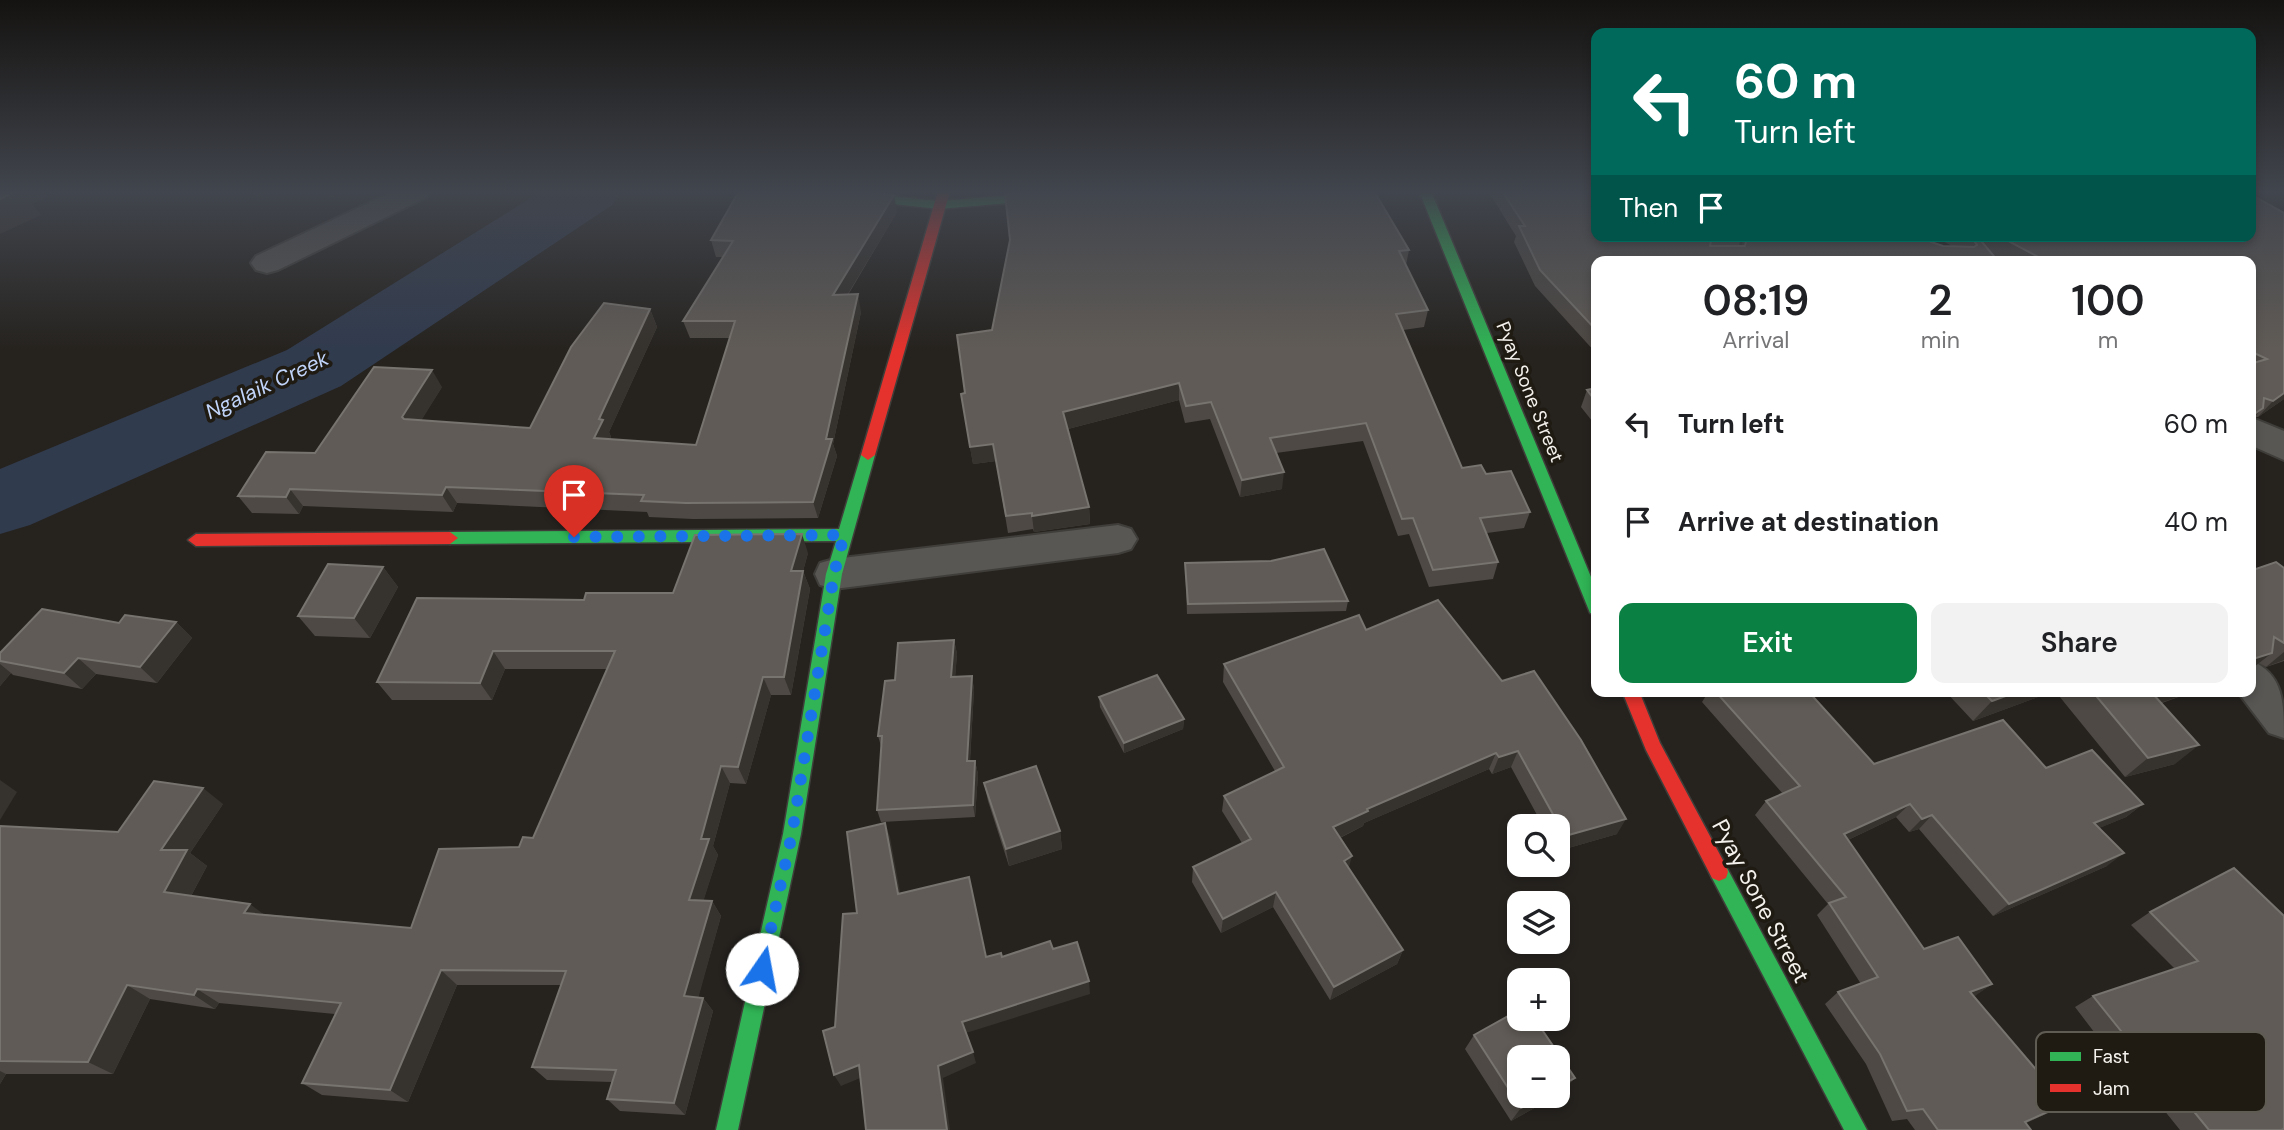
<!DOCTYPE html>
<meta charset="utf-8">
<style>
:root{--surface:#fff;--page:#f2f2f2;--text:#202124;--muted:#757577;--accent:#0b8043}
body{margin:0;font-family:"DM Sans",sans-serif;background:var(--page);color:var(--text);height:100vh;display:flex;flex-direction:column;font-size:26px;white-space:nowrap}
*{box-sizing:border-box;margin:0}
p{font-size:23px;color:var(--muted)}
.icon{flex:none;width:38px;height:38px;fill:none;stroke:currentColor;stroke-width:2;stroke-linecap:round;stroke-linejoin:round}
.map{position:relative;flex:1;overflow:hidden}
.sheet{position:absolute;left:1591px;top:256px;width:665px;height:441px;display:flex;flex-direction:column;background:var(--surface);border-radius:14px;box-shadow:0 4px 10px #0003}
.sheet>*{flex:none}
.top-card{position:absolute;left:1591px;top:28px;width:665px;height:214px;border-radius:14px;box-shadow:0 4px 10px #0003;background:#00695c;color:#fff;overflow:hidden}
.controls{position:absolute;left:1507px;top:814px;display:grid;gap:14px}
.controls a{display:grid;place-items:center;width:63px;height:63px;border-radius:14px;background:var(--surface);box-shadow:0 4px 10px #0003;font-size:35px}
.pin{position:absolute;display:grid;place-items:center;width:60px;height:60px;color:#fff;margin:-72px -30px;border-radius:50% 50% 50% 0;rotate:-45deg;box-shadow:0 0 7px #0007}
.pin .icon{rotate:45deg}
.me{position:absolute;width:77px;margin:-38px;rotate:12deg;stroke-linejoin:round;filter:drop-shadow(0 0 5px #0008)}
.turn{display:flex;align-items:center;gap:24px;height:147px;padding:0 28px;font-size:32px}
.turn .icon{width:91px;height:91px;stroke-width:2.5}
.turn b{display:block;font-size:49px;line-height:60px}
.then{display:flex;align-items:center;height:66px;padding:0 28px;background:#0003;gap:14px;font-size:26px}
.eta{display:flex;justify-content:space-evenly;align-items:center;height:119px;text-align:center}
.eta b{font-size:42px;font-weight:600;line-height:49px}
.primary-button{display:flex;gap:14px;margin-top:auto;padding:14px 28px}
.primary-button a{flex:1;height:80px;border-radius:14px;background:var(--accent);color:#fff;font-size:28px;font-weight:600;line-height:80px;text-align:center}
.primary-button a+a{background:var(--page);color:var(--text)}
ul{padding:0;list-style:none}
li{display:flex;align-items:center;gap:21px;height:98px;padding:0 28px}
li div{flex:1}
li b{display:block;font-size:26px}
li em{font-style:normal}
.map>svg:first-child{display:block}
.lines{fill:none;stroke-linecap:round;stroke-linejoin:round}
.river{fill:#313b4e;fill-rule:evenodd}
.street-casing{stroke:#403e3a;stroke-width:4}
.fast-casing{stroke:#403e3a;stroke-width:3}
.jam-casing{stroke:#403e3a;stroke-width:3}
.street{fill:#595754;fill-rule:evenodd}
.fast{fill:#30b455;fill-rule:evenodd}
.jam{fill:#e5322d;fill-rule:evenodd}
.wall{fill:#4e4944}
.shaded-wall{fill:#36322d}
.building{fill:#605b56;stroke:#77736e;stroke-width:2}
.route{stroke:#1a73e8;stroke-width:12;stroke-dasharray:0 21.6}
.labels{text-anchor:middle;dominant-baseline:central;stroke-width:7;stroke-linejoin:round;paint-order:stroke}
.street-label{font-size:19px;fill:#f5f2ed;stroke:#1f1b13}
.water-label{font-size:21px;font-style:italic;fill:#c1d4fa;stroke:#1f1b13}
.near-street-label{font-size:23px;fill:#f5f2ed;stroke:#1f1b13}
.key{fill:#1f1b13;stroke:#5f5c54;stroke-width:2}
.key-label{font-size:19px;fill:#f5f2ed}
</style>
<div class="map">
<svg width="2284" height="1130" viewBox="0 0 2284 1130">
<rect width="100%" height="100%" fill="#26231f"/>
<g class="lines">
<polygon class="river" points="542,191 621,191 612,205 341,386 30,525 0,534 0,469 287,350"/>
<g class="street-casing">
<g id="street">
<polygon points="394,191 432,191 427,197 278,270 267,273 256,270 251,263 256,256"/>
<polygon points="1711,236 1741,236 1736,261 1705,261"/>
<polygon points="2250,417 2284,431 2284,460 2250,445"/>
<polygon points="1118,525 1131,529 1137,539 1131,549 1118,553 834,589 820,585 815,574 820,563 834,559"/>
<path d="M 2250,660 C 2284,674 2284,703 2284,738 L 2269,733 L 2237,691 L 2250,691 Z"/>
</g>
</g>
<g class="fast-casing">
<g id="fast">
<polygon points="805,191 844,191 939,201 1062,191 1110,191 1104,195 939,209 811,195"/>
<polygon points="1419,191 1431,191 1596,589 1596,614 1590,613 1588,608"/>
<polygon points="868,450 875,455 842,574 801,834 738,1130 716,1130 783,834 826,574 836,541 450,544 442,538 450,532 839,529 861,455"/>
<polygon points="1719,863 1726,866 1867,1130 1844,1130 1712,878 1710,872 1712,866"/>
</g>
</g>
<g class="jam-casing">
<g id="jam">
<polygon points="938,191 950,191 875,455 868,460 861,455"/>
<polygon points="450,532 458,538 450,544 196,546 188,540 196,534"/>
<polygon points="1622,691 1639,691 1660,743 1726,866 1728,872 1726,878 1719,881 1712,878 1646,750"/>
</g>
</g>
<use href="#street" class="street"/>
<use href="#fast" class="fast"/>
<use href="#jam" class="jam"/>
</g>
<g class="wall">
<polygon points="1488,191 1596,191 1710,246 1741,246 1743,236 1914,236 1943,246 1952,246 1941,240 1927,236 2250,236 2284,399 2258,417 2255,417 2250,421 2250,261 2003,261 1993,255 1596,261 1596,353 1535,286 1514,242 1516,236"/>
<polygon points="897,212 848,295 861,312 833,444 837,456 818,518 693,519 649,517 647,512 457,503 453,512 303,506 299,514 252,513 238,496 315,453 442,387 421,420 530,428 650,309 657,327 609,432 611,437 610,439 696,445 730,338 690,338 683,321 723,257 716,257 711,240"/>
<polygon points="1010,240 1409,250 1406,265 1428,310 1424,327 1403,330 1462,468 1486,474 1530,512 1524,528 1487,533 1498,562 1493,579 1429,587 1409,534 1398,536 1363,441 1276,453 1282,489 1240,497 1210,419 1185,423 1179,400 1068,429 1089,507 1090,524 1034,532 1033,529 1008,533 996,461 973,464 961,394 965,393 992,330"/>
<polygon points="1596,388 1596,426 1581,407 1587,390"/>
<polygon points="808,553 803,571 810,589 791,695 771,695 746,784 730,783 713,846 718,855 703,901 712,901 721,916 698,997 703,998 713,1011 685,1115 620,1111 607,1099 612,1082 547,1080 532,1067 561,985 457,985 408,1102 322,1095 302,1083 335,1014 219,1003 215,1009 150,999 113,1074 6,1074 0,1084 0,826 118,832 223,804 190,853 207,866 191,896 264,914 411,928 533,838 607,669 505,669 492,700 392,700 377,682 584,600 673,593"/>
<polygon points="1271,561 1348,601 1346,611 1187,614 1185,563"/>
<polygon points="383,567 398,587 370,638 315,636 298,616"/>
<polygon points="2284,568 2284,661 2266,667 2259,663 2250,670 2250,571"/>
<polygon points="1438,600 1617,834 1558,851 1558,826 1543,826 1511,767 1492,774 1489,769 1364,823 1363,826 1340,838 1349,869 1403,950 1397,964 1330,1000 1273,907 1221,933 1192,882 1193,867 1242,843 1222,811 1224,796 1275,771 1223,682 1224,664 1366,630"/>
<polygon points="176,622 192,638 157,683 96,674 82,689 13,675 11,673 0,686 0,651"/>
<polygon points="954,640 957,654 955,677 972,676 974,690 970,761 975,761 978,774 975,817 881,822 877,810 881,746 878,736 895,680"/>
<polygon points="1709,691 1808,691 1874,764 2046,768 2143,804 2126,817 2099,828 2107,866 1993,916 1919,829 1909,832 1896,817 1848,840 1924,949 1992,984 1974,996 2039,1073 2104,1045 2075,1007 2093,996 2175,969 2131,925 2150,912 2234,868 2281,1130 2180,1130 2135,1074 2026,1123 2031,1130 1915,1130 1907,1119 1892,1121 1866,1064 1825,1004 1838,992 1861,984 1817,915 1828,904 1755,815 1766,801 1783,794 1702,702"/>
<polygon points="1945,691 2054,691 1973,721"/>
<polygon points="2055,691 2195,691 2162,703 2175,764 2125,777"/>
<polygon points="1099,697 1184,719 1183,729 1124,753 1100,707"/>
<polygon points="984,783 1060,831 1062,849 1009,866 988,801"/>
<polygon points="1519,1010 1519,1018 1534,1018 1575,1078 1563,1091 1558,1094 1558,1057 1519,1057 1519,1096 1556,1096 1511,1121 1465,1049 1474,1035"/>
</g>
<g class="shaded-wall">
<polygon points="17,191 61,191 32,204 41,215 0,234 0,199"/>
<polygon points="251,191 275,191 256,198"/>
<polygon points="326,191 347,191 330,198"/>
<polygon points="894,195 897,212 837,312 833,295"/>
<polygon points="858,294 861,312 833,444 837,456 818,518 813,502"/>
<polygon points="650,309 657,327 609,432 611,437 602,455 594,438 599,419"/>
<polygon points="432,370 442,387 413,434 402,417"/>
<polygon points="1179,383 1179,400 1064,430 1063,412"/>
<polygon points="2284,393 2284,399 2258,417 2273,401"/>
<polygon points="2263,408 2250,421 2250,417"/>
<polygon points="993,444 996,461 973,464 970,447"/>
<polygon points="1284,472 1282,489 1240,497 1242,480"/>
<polygon points="446,487 457,503 453,512 442,495"/>
<polygon points="290,489 303,506 299,514 286,497"/>
<polygon points="1089,507 1090,524 1034,532 1032,516"/>
<polygon points="802,534 808,553 798,589 791,571"/>
<polygon points="383,567 398,587 370,638 354,618"/>
<polygon points="803,571 810,589 791,695 784,677"/>
<polygon points="176,622 192,638 157,683 140,667"/>
<polygon points="954,640 957,654 954,691 951,677"/>
<polygon points="493,651 505,669 492,700 480,683"/>
<polygon points="2284,652 2284,660 2266,667"/>
<polygon points="2272,653 2250,670 2250,660"/>
<polygon points="78,658 96,674 82,689 64,673"/>
<polygon points="0,664 11,673 0,686"/>
<polygon points="972,676 974,690 969,774 967,761"/>
<polygon points="763,677 771,695 746,784 738,767"/>
<polygon points="2019,691 2054,691 1973,721 1992,701"/>
<polygon points="2160,691 2195,691 2131,713 2153,694"/>
<polygon points="1184,719 1183,729 1124,753 1124,743"/>
<polygon points="2199,745 2175,764 2125,777 2148,758"/>
<polygon points="1518,751 1511,767 1492,774 1499,757"/>
<polygon points="1496,753 1489,769 1364,823 1363,826 1329,843 1333,827 1367,809"/>
<polygon points="975,761 978,774 975,817 973,805"/>
<polygon points="721,766 730,783 713,846 718,855 699,915 689,900 701,839"/>
<polygon points="0,780 17,792 0,820"/>
<polygon points="203,788 223,804 190,853 207,866 185,907 164,892 161,850"/>
<polygon points="1910,804 1896,817 1831,848 1844,834"/>
<polygon points="2143,804 2126,817 2078,837 2094,823"/>
<polygon points="1932,815 1919,829 1909,832 1922,819"/>
<polygon points="1626,819 1617,834 1558,851 1565,836"/>
<polygon points="885,823 890,837 903,908 898,894"/>
<polygon points="1060,831 1062,849 1009,866 1006,849"/>
<polygon points="2124,853 2107,866 1993,916 2009,904"/>
<polygon points="1352,856 1348,871 1344,861"/>
<polygon points="1276,892 1273,907 1221,933 1223,919"/>
<polygon points="712,901 721,916 695,1010 684,996"/>
<polygon points="250,904 270,919 244,913"/>
<polygon points="1403,950 1397,964 1330,1000 1334,987"/>
<polygon points="441,970 457,985 408,1102 390,1090"/>
<polygon points="1089,981 1090,994 966,1033 962,1022"/>
<polygon points="1992,984 1975,996 1954,1003 1970,992"/>
<polygon points="127,985 150,999 113,1074 88,1062"/>
<polygon points="197,989 219,1003 215,1009 194,995"/>
<polygon points="703,998 713,1011 685,1115 674,1103"/>
<polygon points="973,1052 976,1063 943,1078 950,1130 947,1130 938,1066"/>
<polygon points="2155,1064 2135,1074 2010,1130 2025,1122"/>
<polygon points="859,1065 865,1076 841,1086 834,1075"/>
<polygon points="0,1071 6,1074 0,1084"/>
<polygon points="1575,1078 1563,1091 1558,1094 1558,1087"/>
<polygon points="1543,1096 1556,1096 1511,1121 1521,1108"/>
</g>
<g class="building">
<polygon points="0,191 18,191 0,199"/>
<polygon points="739,191 859,191 894,195 833,295 858,294 826,439 832,439 813,502 686,503 641,501 644,495 446,487 442,495 290,489 286,497 238,496 266,452 315,453 374,367 432,370 402,417 404,419 530,428 571,347 604,303 650,309 599,419 603,420 594,438 696,445 735,321 683,321 733,241 711,240"/>
<polygon points="1037,191 1374,191 1409,250 1399,251 1428,310 1396,314 1462,468 1481,465 1486,474 1511,471 1530,512 1480,518 1498,562 1433,570 1413,518 1402,519 1366,423 1270,438 1284,472 1242,480 1211,402 1186,406 1179,383 1063,412 1089,507 1032,516 1032,513 1006,516 993,444 970,447 961,394 965,393 957,335 992,330 1010,240 1005,194"/>
<polygon points="1502,191 1596,191 1596,236 1712,236 1710,246 1745,246 1747,236 1914,236 1943,246 1974,247 1977,245 1971,236 1977,236 1998,261 1596,261 1596,330 1540,270 1519,226 1525,226"/>
<polygon points="2250,194 2284,213 2284,393 2273,401 2264,398 2263,408 2250,417 2250,364 2267,359 2250,351 2250,261 2046,261 1999,236 2250,236"/>
<polygon points="1596,388 1596,402 1587,390"/>
<polygon points="802,534 791,571 803,571 784,677 763,677 738,767 721,766 701,839 709,839 689,900 712,901 684,996 703,998 674,1103 607,1099 616,1070 532,1067 566,971 441,970 390,1090 302,1083 341,1003 197,989 194,995 127,985 88,1062 0,1061 0,826 118,832 154,781 203,788 161,850 187,850 164,892 250,904 244,913 411,928 439,849 519,847 523,837 533,838 615,651 493,651 480,683 377,682 417,598 584,600 586,593 673,593 695,535"/>
<polygon points="1324,549 1348,601 1188,604 1185,563 1271,561"/>
<polygon points="2276,562 2284,568 2284,643 2274,637 2272,653 2250,660 2250,571"/>
<polygon points="328,564 383,567 354,618 298,616"/>
<polygon points="1438,600 1502,681 1534,671 1581,740 1626,819 1565,836 1518,751 1499,757 1496,753 1367,809 1368,811 1333,827 1352,856 1344,861 1403,950 1334,987 1276,892 1223,919 1193,867 1251,839 1224,796 1284,767 1224,664 1359,615 1366,630"/>
<polygon points="42,609 119,623 125,615 176,622 140,667 78,658 64,673 0,661 0,653"/>
<polygon points="954,640 951,677 972,676 967,761 975,761 973,805 877,810 882,736 878,736 885,681 895,680 898,643"/>
<polygon points="1157,675 1184,719 1124,743 1099,697"/>
<polygon points="1715,691 1808,691 1874,764 2003,720 2046,768 2092,750 2143,804 2094,823 2124,853 2009,904 1932,815 1922,819 1910,804 1844,834 1924,949 1958,937 1992,984 1970,992 2039,1073 2125,1036 2093,996 2198,961 2150,912 2234,868 2284,916 2284,1129 2281,1130 2209,1130 2155,1064 2025,1122 2031,1130 1938,1130 1923,1109 1907,1111 1880,1054 1838,992 1878,977 1829,903 1846,897 1766,801 1800,786"/>
<polygon points="1982,691 2019,691 1992,701"/>
<polygon points="2092,691 2160,691 2153,694 2199,745 2148,758"/>
<polygon points="1036,766 1060,831 1006,849 984,783"/>
<polygon points="885,823 898,894 969,877 986,957 1001,953 1002,957 1050,941 1053,949 1077,942 1089,981 962,1022 973,1052 938,1066 947,1130 866,1130 859,1065 834,1075 823,1031 835,1027 843,914 857,913 847,832"/>
<polygon points="1519,1010 1519,1018 1534,1018 1575,1078 1558,1087 1558,1057 1519,1057 1519,1096 1543,1096 1521,1108 1474,1035"/>
</g>
<linearGradient id="sky" x2="0" y2="1"><stop stop-color="#151311"/><stop offset="0.55" stop-color="#41454d"/><stop offset="1" stop-color="#41454d" stop-opacity="0"/></linearGradient>
<rect width="2284" height="349" fill="url(#sky)"/>
<g class="lines">
<polyline class="route" points="574,537 844,535 834,574 792,834 762,969"/>
</g>
<g class="labels">
<g class="street-label">
<text transform="translate(1530 392) rotate(68)">Pyay Sone Street</text>
</g>
<g class="water-label">
<text transform="translate(267 385) rotate(-25)">Ngalaik Creek</text>
</g>
<g class="near-street-label">
<text transform="translate(1761 901) rotate(62)">Pyay Sone Street</text>
</g>
</g>
<rect x="2036" y="1032" width="230" height="80" rx="10" class="key"/>
<rect x="2050" y="1052" width="31" height="9" fill="#30b455"/>
<rect x="2050" y="1084" width="31" height="8" fill="#e5322d"/>
<g class="key-label">
<text x="2093" y="1063">Fast</text>
<text x="2093" y="1095">Jam</text>
</g>
</svg>
<div class="controls">
<a><svg class="icon" aria-label="search" viewBox="0 0 24 24"><circle cx="10" cy="10" r="6"/><path d="M15 15l6 6"/></svg></a>
<a><svg class="icon" aria-label="layers" viewBox="0 0 24 24"><path d="M12 4l9 5-9 5-9-5zM3 14l9 5 9-5"/></svg></a>
<a>+</a>
<a>−</a>
</div>
<div class="pin" style="left:574px;top:537px;background:#d93025"><svg class="icon" aria-label="arrive" viewBox="0 0 24 24"><path d="M6 21V4h12l-3 4 3 4H6"/></svg></div>
<svg class="me" style="left:762px;top:969px" viewBox="-20 -20 40 40"><circle r="19" fill="#fff"/><path d="M0-13L10 11 0 6-10 11z" fill="#1a73e8"/></svg>
<div class="top-card">
<div class="turn"><svg class="icon" aria-label="left" viewBox="0 0 24 24"><path d="M17 20v-9H6M10 6l-5 5 5 5"/></svg><div><b>60 m</b>Turn left</div></div>
<div class="then">Then<svg class="icon" aria-label="arrive" viewBox="0 0 24 24"><path d="M6 21V4h12l-3 4 3 4H6"/></svg></div>
</div>
<section class="sheet">
<div class="eta">
<div><b>08:19</b><p>Arrival</p></div>
<div><b>2</b><p>min</p></div>
<div><b>100</b><p>m</p></div>
</div>
<ul>
<li><svg class="icon" aria-label="left" viewBox="0 0 24 24"><path d="M17 20v-9H6M10 6l-5 5 5 5"/></svg><div><b>Turn left</b></div><em>60 m</em></li>
<li><svg class="icon" aria-label="arrive" viewBox="0 0 24 24"><path d="M6 21V4h12l-3 4 3 4H6"/></svg><div><b>Arrive at destination</b></div><em>40 m</em></li>
</ul>
<div class="primary-button"><a>Exit</a><a>Share</a></div>
</section>
</div>
